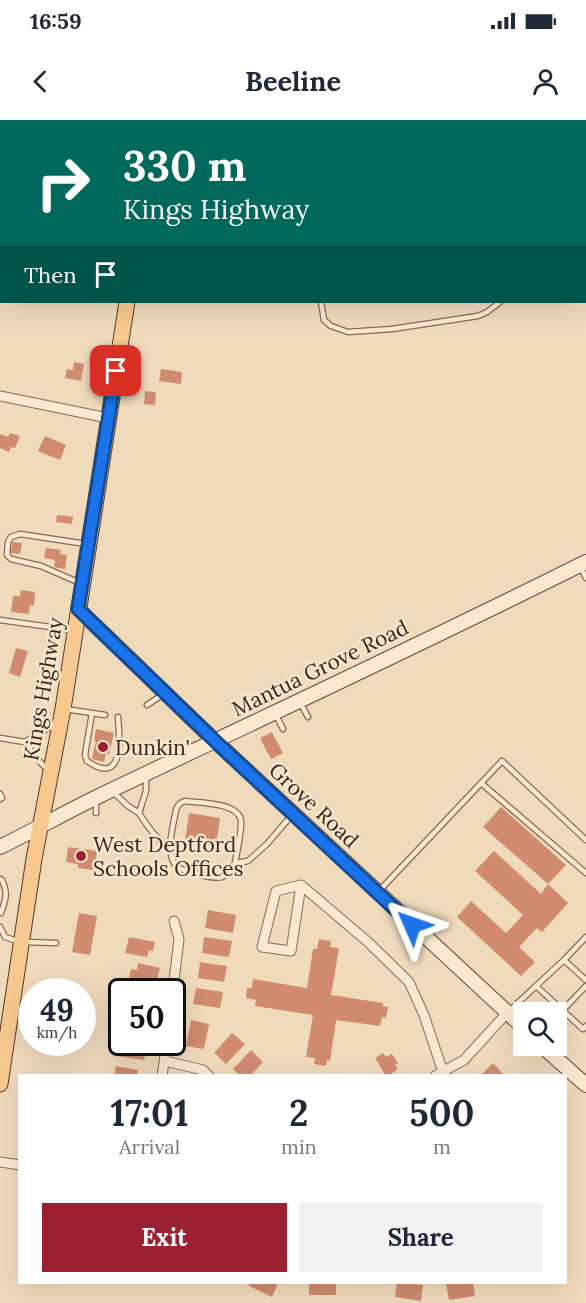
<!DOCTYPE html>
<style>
:root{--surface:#fff;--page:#f2f2f3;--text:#1f2937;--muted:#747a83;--accent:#9b2132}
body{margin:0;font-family:Lora,serif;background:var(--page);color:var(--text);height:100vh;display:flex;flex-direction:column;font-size:22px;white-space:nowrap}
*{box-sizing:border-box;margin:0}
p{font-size:20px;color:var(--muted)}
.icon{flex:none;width:33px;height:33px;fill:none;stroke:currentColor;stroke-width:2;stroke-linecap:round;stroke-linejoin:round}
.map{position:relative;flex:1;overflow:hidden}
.side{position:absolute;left:18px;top:954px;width:549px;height:210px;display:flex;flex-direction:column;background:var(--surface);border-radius:0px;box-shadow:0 6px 24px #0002}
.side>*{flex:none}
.top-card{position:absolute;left:0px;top:0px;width:586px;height:183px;box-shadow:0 6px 24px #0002;background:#00695c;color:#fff;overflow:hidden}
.fabs{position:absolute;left:513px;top:882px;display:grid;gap:12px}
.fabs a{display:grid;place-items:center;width:54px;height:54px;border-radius:0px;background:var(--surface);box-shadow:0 6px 24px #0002;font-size:30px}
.speed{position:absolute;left:18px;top:858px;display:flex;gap:12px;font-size:30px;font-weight:700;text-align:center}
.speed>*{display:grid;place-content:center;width:78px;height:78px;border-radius:50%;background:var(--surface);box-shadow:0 6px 24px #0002;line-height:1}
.speed small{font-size:15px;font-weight:400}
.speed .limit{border:3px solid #111;border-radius:9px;background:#fff;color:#111}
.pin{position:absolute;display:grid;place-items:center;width:51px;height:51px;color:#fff;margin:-26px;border-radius:12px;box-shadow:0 3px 9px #0006}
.me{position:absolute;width:66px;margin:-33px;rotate:313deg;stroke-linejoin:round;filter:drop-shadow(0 0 4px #0008)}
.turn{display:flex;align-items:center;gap:21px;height:126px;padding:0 24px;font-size:27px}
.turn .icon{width:78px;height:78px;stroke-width:2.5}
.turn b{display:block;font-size:42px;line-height:51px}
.then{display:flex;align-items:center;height:57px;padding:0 24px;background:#0003;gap:12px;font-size:22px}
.eta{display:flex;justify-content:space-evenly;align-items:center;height:102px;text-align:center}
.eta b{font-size:36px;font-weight:800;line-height:42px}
.primary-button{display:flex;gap:12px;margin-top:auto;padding:12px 24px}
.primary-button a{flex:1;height:69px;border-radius:0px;background:var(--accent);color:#fff;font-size:24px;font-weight:800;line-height:69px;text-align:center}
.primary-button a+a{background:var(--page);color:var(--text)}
.status{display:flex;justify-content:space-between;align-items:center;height:42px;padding:0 30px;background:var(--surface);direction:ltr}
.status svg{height:16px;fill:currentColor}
header{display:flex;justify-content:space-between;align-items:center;height:78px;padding:0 24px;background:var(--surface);font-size:27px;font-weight:800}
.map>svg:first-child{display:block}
.building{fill:#d18b6f}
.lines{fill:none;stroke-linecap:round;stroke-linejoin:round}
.service-casing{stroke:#886954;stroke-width:7}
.minor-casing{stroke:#886954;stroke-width:11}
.secondary-casing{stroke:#6a4a38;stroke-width:16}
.primary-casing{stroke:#553829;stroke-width:17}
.service{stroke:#fbe8cf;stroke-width:4.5}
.minor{stroke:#fbe8cf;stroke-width:9}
.secondary{stroke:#fbe8cf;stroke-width:14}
.primary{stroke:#f7c990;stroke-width:15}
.route-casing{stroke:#114b97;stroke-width:15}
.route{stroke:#1a73e8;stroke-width:10}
.poi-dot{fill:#9b2132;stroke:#f7e5cc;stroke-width:2}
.labels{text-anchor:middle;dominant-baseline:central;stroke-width:5;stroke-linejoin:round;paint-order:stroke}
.street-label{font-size:21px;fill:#36241a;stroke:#f7e5cc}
.poi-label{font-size:21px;fill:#36241a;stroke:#f7e5cc;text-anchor:start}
</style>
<div class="status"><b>16:59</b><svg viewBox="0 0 49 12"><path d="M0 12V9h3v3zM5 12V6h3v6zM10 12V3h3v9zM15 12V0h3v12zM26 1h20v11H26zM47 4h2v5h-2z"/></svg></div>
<header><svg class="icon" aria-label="back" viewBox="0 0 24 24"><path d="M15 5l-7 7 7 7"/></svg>Beeline<svg class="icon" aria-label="person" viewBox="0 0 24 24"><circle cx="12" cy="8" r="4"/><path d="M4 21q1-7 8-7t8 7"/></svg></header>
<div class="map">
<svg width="586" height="1183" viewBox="0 0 586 1183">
<rect width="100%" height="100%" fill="#f0dabc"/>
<g class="building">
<polygon points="74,242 84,244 81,261 65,258 67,249 73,250"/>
<polygon points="161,249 182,252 181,264 159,261"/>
<polygon points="145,271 156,272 155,285 144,284"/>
<polygon points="10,313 20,316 15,328 11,327 9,332 0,328 0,314 8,317"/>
<polygon points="45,316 66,325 60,340 38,331"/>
<polygon points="57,395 73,397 72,404 56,402"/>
<polygon points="12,422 22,423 20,434 11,433"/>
<polygon points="46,428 61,430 60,434 67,435 65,449 54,447 55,440 44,438"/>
<polygon points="21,470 35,472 34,486 30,485 29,494 11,492 13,476 20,476"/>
<polygon points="16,528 28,531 20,557 9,553"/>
<polygon points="96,609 114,613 109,634 106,633 104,642 92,639 96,621 94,621"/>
<polygon points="272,612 283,633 271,639 260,618"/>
<polygon points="501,687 566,745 548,764 483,707"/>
<polygon points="189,693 220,698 216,726 185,722"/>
<polygon points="68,727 97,731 94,750 78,748 78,744 66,742"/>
<polygon points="494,731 541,774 548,764 568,783 542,812 537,808 519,827 535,842 521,856 457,797 471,781 506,813 523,795 475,751"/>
<polygon points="208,790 236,795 233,813 205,808"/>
<polygon points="79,793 97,796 90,835 72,832"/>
<polygon points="129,817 155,822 153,831 149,830 147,837 125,833"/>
<polygon points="204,817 232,821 229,837 202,833"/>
<polygon points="319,819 331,821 330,827 339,828 331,875 383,883 383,886 388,887 386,898 382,897 380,906 336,900 330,941 327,940 326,946 314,944 315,938 306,937 313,895 255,886 256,880 246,878 247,868 252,868 253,859 307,868 313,829 317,829"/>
<polygon points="200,842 227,846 224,862 198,858"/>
<polygon points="138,843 160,848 156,864 129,859 131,849 137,850"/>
<polygon points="196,868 223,872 220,888 193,884"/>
<polygon points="191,900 209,904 204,929 186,926"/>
<polygon points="232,913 245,924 226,944 214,933"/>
<polygon points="119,920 122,920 122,922 147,924 144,940 116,936"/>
<polygon points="251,930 263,942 250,956 240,956 233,949"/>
<polygon points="383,933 386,937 392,934 398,943 395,945 398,949 392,953 394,956 386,956 375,938"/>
<polygon points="493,943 505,956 480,956"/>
<polygon points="116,946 138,950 137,956 114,956"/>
<polygon points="250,1162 276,1162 278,1163 272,1177 249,1166"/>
<rect x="309" y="1162" width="27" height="13"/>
<polygon points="397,1162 423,1165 421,1181 395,1177"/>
<polygon points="456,1162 473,1162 475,1176 449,1180 446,1164"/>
</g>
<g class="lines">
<g class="service-casing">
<g id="service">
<polyline points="234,0 235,2"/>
<polyline points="583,0 583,2"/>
<polyline points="585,23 586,30"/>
<polyline points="585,49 586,49"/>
<polyline points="585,169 586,169"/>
<polyline points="321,182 324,200 331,206 348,212 392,209 478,196 487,192 500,182"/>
<polyline points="581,448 586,458"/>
<polyline points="80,463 41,446 11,439 7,435 8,422 11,417 20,414 86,424"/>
<polyline points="0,500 72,510"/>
<polyline points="301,584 308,597"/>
<polyline points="147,585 162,575"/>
<polyline points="65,589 105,595"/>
<path d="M 92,593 L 85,635 L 87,641 C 124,667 120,619 118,597"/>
<polyline points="276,595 283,609"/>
<polyline points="0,618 25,622 40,642 48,650"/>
<polyline points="25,622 55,604"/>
<polyline points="481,663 586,753"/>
<polyline points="113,672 128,686 139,693 146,671 146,658"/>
<polyline points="0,674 2,678 0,679"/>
<polyline points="96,693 96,681"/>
<path d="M 139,693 C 148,708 157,719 170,730"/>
<path d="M 235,743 C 232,748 228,754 222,757 C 212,760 188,751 178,748 C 164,736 173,706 176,690 C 178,684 180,683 185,681 C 199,683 237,682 241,700 C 242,709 237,732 235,743 L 248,741 L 267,724 L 291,696"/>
<path d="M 0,759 L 2,760 C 8,773 6,779 1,793"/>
<polyline points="379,771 502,641 586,720"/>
<polyline points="0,807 5,817 17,821"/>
<polyline points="26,822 56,823"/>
<polyline points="564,840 586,860"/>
<polyline points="536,866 583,909 586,906"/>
<polyline points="563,890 586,866"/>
<polyline points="508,892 564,840 586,817"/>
</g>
</g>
<g class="minor-casing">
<g id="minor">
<polyline points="0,102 2,102"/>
<polyline points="0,276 108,298"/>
<polyline points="301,765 291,831 262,827 276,771 301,765 368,822 409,862 424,895 443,952 445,956"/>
<polyline points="172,877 179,819 174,801"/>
<polyline points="165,941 203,950 209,956"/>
<polyline points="162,956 167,922"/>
<polyline points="435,956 464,940 507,893"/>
<polyline points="0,1042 20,1045"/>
</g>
</g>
<g class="secondary-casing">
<g id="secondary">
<polyline points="78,489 215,621 524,908"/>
<path d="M 0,727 C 33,711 64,693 97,677 C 260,599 424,523 586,442"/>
<polyline points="542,926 586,965"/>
</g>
</g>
<g class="primary-casing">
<g id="primary">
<polyline points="157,2 157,0"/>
<polyline points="0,964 34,739 63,589 127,182"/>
</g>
</g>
<use href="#service" class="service"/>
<use href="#minor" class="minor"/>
<use href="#secondary" class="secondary"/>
<use href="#primary" class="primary"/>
</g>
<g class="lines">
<g class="route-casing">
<polyline id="route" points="116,251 78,489 215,621 412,805"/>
</g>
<use href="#route" class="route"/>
</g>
<g class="poi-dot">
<circle cx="103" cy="627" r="6"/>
<circle cx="81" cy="736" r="6"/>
</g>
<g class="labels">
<g class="street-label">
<text transform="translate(320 548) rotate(-26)">Mantua Grove Road</text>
<text transform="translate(43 569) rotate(-80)">Kings Highway</text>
<text transform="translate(314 685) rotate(43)">Grove Road</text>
</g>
<g class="poi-label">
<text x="115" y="627">Dunkin'</text>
<text x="93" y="724">West Deptford<tspan x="93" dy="24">Schools Offices</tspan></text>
</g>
</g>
</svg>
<div class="fabs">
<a><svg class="icon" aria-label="search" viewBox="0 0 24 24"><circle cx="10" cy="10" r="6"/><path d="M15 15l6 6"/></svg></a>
</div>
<div class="speed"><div>49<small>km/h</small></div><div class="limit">50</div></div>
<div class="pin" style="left:116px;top:251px;background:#d93025"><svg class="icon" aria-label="arrive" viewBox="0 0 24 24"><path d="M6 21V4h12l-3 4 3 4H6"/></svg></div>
<svg class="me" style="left:412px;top:805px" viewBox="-20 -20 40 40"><path d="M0-17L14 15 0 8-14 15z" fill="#1a73e8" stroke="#fff" stroke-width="4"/></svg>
<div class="top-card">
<div class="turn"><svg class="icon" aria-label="right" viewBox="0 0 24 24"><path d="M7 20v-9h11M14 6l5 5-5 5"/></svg><div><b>330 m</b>Kings Highway</div></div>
<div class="then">Then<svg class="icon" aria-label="arrive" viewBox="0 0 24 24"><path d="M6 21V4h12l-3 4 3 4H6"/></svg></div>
</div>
<section class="side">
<div class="eta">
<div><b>17:01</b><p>Arrival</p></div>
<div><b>2</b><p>min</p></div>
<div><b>500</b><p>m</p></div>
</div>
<div class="primary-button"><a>Exit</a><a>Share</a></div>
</section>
</div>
